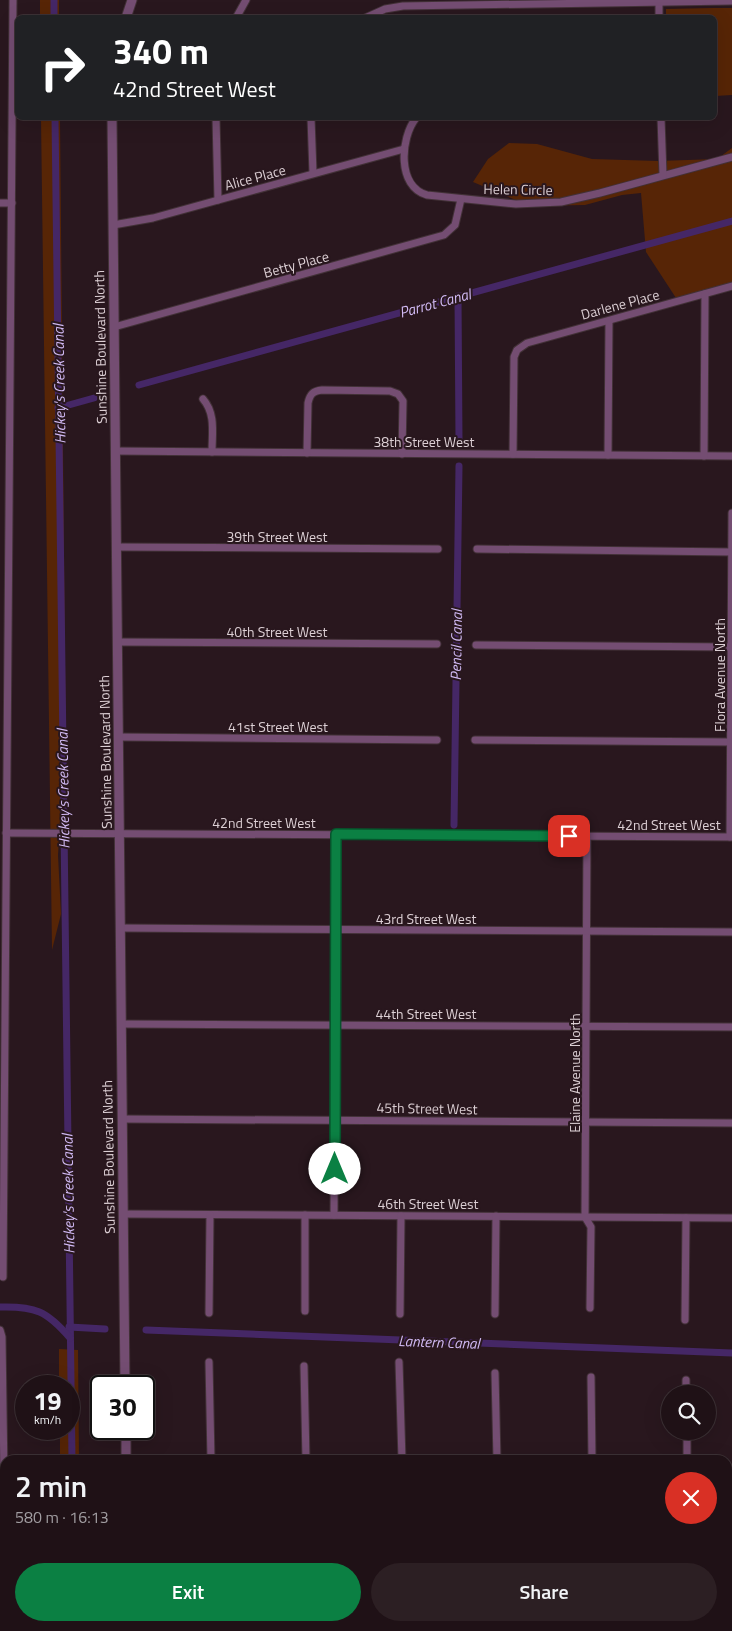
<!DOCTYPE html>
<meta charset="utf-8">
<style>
:root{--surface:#1f1116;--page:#2c1f23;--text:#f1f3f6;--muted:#a19da1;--line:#3c3135;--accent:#0b8043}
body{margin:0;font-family:"Titillium Web",sans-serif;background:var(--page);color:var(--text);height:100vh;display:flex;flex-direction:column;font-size:19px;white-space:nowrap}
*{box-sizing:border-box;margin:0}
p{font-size:16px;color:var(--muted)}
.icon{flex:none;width:28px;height:28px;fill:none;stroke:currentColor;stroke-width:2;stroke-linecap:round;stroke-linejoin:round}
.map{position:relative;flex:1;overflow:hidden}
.drawer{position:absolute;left:0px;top:1455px;width:732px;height:176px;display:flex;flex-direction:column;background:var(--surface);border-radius:15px 15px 0 0;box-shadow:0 5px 20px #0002,0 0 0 1px var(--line)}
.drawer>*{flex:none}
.guide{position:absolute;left:15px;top:15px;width:702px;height:105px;border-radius:8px;box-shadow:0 5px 20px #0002,0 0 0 1px var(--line);background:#202124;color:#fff;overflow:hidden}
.fabs{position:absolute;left:661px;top:1385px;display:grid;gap:10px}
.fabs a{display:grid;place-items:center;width:55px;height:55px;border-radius:50%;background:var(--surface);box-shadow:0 5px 20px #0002,0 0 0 1px var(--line);font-size:25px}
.speed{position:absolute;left:15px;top:1375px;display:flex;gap:10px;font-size:25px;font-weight:700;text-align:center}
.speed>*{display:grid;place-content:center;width:65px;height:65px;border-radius:50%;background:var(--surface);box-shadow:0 5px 20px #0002,0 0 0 1px var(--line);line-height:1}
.speed small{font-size:12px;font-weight:400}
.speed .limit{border:2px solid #111;border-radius:8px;background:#fff;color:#111}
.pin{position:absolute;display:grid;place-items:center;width:42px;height:42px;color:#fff;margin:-21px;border-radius:10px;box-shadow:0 2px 8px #0006}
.me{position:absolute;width:55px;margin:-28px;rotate:0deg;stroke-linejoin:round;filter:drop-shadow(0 0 4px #0008)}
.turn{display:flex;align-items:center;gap:18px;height:105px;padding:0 15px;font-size:22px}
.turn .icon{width:65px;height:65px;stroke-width:2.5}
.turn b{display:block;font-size:35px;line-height:42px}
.round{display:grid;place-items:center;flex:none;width:52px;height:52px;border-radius:26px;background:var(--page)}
.overview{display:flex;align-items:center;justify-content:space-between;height:85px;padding:0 15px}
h1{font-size:30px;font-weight:600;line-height:38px}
.primary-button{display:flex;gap:10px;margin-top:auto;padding:10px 15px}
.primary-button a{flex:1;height:58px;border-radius:30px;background:var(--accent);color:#fff;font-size:20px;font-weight:600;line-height:58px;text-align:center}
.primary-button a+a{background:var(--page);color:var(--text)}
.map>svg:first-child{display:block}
.green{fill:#572506}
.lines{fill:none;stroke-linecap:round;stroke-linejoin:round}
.canal{stroke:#452766;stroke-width:7}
.minor-casing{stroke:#423137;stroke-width:9}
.tertiary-casing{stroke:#423137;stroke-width:11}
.minor{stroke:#744d72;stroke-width:7}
.tertiary{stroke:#744d72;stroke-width:9}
.route-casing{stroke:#07532c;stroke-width:12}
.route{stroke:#0b8043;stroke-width:9}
.labels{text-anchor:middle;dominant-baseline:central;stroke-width:4;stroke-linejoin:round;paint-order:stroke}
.street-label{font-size:14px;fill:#dccfd4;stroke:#29171e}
.water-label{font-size:15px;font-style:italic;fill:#d1baf4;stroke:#29171e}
</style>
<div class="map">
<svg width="732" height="1631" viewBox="0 0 732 1631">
<rect width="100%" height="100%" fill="#29171e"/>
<g class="green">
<rect x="40" y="0" width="19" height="17"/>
<polygon points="713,8 732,8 732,95 715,96 715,18 666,17 666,9"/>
<polygon points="41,118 60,118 66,772 63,778 58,855 61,914 52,950"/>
<polygon points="509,143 537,144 592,159 658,161 717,159 732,148 732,285 678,301 646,252 641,193 622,195 585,205 530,206 473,182 488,159"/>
<polygon points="59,1349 78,1350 79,1460 60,1460 60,1429 69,1429 69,1386 59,1386"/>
</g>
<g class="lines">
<g class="canal">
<polyline points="54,0 54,18"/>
<polyline points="55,118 72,1460"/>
<polyline points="458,296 459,441"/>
<polyline points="139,385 732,221"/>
<polyline points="58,408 94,398"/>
<polyline points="454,825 459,466"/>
<path d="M 0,1307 C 35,1306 47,1311 70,1338"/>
<polyline points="69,1327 105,1329"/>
<polyline points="146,1330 732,1353"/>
<polyline points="74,1626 74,1631"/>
</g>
<g class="minor-casing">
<g id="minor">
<polyline points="659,2 659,18"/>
<polyline points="236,18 246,0"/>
<polyline points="365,18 385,9 403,6 732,1"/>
<polyline points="216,118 218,200"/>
<polyline points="311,118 313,173"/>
<path d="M 416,118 C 400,138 397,187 427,195 L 516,204 L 561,202 L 600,193 L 732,157"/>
<polyline points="661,118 663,175"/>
<polyline points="0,203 12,203"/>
<polyline points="113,225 153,218 404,149"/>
<polyline points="114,327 444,235 455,225 461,199"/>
<path d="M 203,399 C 216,414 212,433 212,452"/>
<polyline points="115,451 732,456"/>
<path d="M 307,453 L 308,403 C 310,394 313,391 322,390 L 390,391 L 398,394 L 403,401 L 402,454"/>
<polyline points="513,454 514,357 517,350 527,343 732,286"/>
<polyline points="608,455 609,321"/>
<polyline points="704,456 705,294"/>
<polyline points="116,547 438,549"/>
<polyline points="477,549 732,552"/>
<polyline points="117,642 437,644"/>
<polyline points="476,645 732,647"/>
<polyline points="118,737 437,740"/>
<polyline points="475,740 732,742"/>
<polyline points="6,833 732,837"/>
<polyline points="587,836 585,1217 591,1227 590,1308"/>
<polyline points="730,837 732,513"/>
<polyline points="120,928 732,932"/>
<polyline points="121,1024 732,1027"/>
<polyline points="122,1119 732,1123"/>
<polyline points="123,1214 732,1218"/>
<polyline points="334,1215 336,835"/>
<polyline points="3,1277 13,0"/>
<polyline points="305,1311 305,1215"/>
<polyline points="209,1313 210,1215"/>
<polyline points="400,1314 401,1216"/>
<polyline points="495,1314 496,1216"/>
<polyline points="685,1320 686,1218"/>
<polyline points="0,1330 2,1337 5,1547"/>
<polyline points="209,1362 211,1460"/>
<polyline points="399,1362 402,1460"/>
<polyline points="304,1366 306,1460"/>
<polyline points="495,1373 497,1460"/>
<polyline points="591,1377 592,1460"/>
<polyline points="686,1380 686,1394"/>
<polyline points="687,1431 687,1460"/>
<polyline points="728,1500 732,1500"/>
<polyline points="728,1595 732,1595"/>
<polyline points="6,1626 6,1631"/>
<polyline points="340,1626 340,1631"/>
<polyline points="591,1626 591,1631"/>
</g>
</g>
<g class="tertiary-casing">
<g id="tertiary">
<polyline points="126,18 132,0"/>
<polyline points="112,118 125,1386"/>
<polyline points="126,1429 126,1460"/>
<polyline points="129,1626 130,1631"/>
</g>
</g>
<use href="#minor" class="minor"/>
<use href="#tertiary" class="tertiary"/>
</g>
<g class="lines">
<g class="route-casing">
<polyline id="route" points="335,1169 336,834 569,836"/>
</g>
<use href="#route" class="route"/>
</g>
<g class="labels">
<g class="street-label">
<text transform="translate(255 177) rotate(-15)">Alice Place</text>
<text transform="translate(518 189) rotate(1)">Helen Circle</text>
<text transform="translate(296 264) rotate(-15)">Betty Place</text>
<text transform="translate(620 304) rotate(-15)">Darlene Place</text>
<text transform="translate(100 347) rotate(-91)">Sunshine Boulevard North</text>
<text x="424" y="441">38th Street West</text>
<text x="277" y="536">39th Street West</text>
<text x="277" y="631">40th Street West</text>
<text transform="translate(719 675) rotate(-90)">Flora Avenue North</text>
<text x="278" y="726">41st Street West</text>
<text transform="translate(105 752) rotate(-91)">Sunshine Boulevard North</text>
<text x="264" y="822">42nd Street West</text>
<text x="669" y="824">42nd Street West</text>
<text x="426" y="918">43rd Street West</text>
<text x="426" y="1013">44th Street West</text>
<text transform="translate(574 1073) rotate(-90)">Elaine Avenue North</text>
<text transform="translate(427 1108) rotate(1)">45th Street West</text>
<text transform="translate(108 1157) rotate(-91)">Sunshine Boulevard North</text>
<text x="428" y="1203">46th Street West</text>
</g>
<g class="water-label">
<text transform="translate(435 303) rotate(-15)">Parrot Canal</text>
<text transform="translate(59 384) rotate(-91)">Hickey's Creek Canal</text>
<text transform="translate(456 645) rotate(-89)">Pencil Canal</text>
<text transform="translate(63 789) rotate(-91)">Hickey's Creek Canal</text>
<text transform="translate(68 1194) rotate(-91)">Hickey's Creek Canal</text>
<text transform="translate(439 1342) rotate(2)">Lantern Canal</text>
</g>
</g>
</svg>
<div class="fabs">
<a><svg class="icon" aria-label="search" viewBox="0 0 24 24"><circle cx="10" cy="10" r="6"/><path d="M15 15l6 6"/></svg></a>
</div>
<div class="speed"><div>19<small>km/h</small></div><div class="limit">30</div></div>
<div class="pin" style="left:569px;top:836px;background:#d93025"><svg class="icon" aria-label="arrive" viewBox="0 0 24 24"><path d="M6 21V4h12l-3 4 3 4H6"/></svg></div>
<svg class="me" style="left:335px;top:1169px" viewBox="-20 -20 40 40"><circle r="19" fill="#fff"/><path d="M0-13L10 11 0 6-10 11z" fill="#0b8043"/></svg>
<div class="guide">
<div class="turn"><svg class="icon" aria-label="right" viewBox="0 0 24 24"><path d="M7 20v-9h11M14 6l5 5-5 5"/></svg><div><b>340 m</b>42nd Street West</div></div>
</div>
<section class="drawer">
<div class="overview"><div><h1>2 min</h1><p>580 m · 16:13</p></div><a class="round" style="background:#d93025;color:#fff"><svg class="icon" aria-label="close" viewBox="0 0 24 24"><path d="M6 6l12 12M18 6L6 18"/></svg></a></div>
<div class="primary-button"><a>Exit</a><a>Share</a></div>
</section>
</div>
